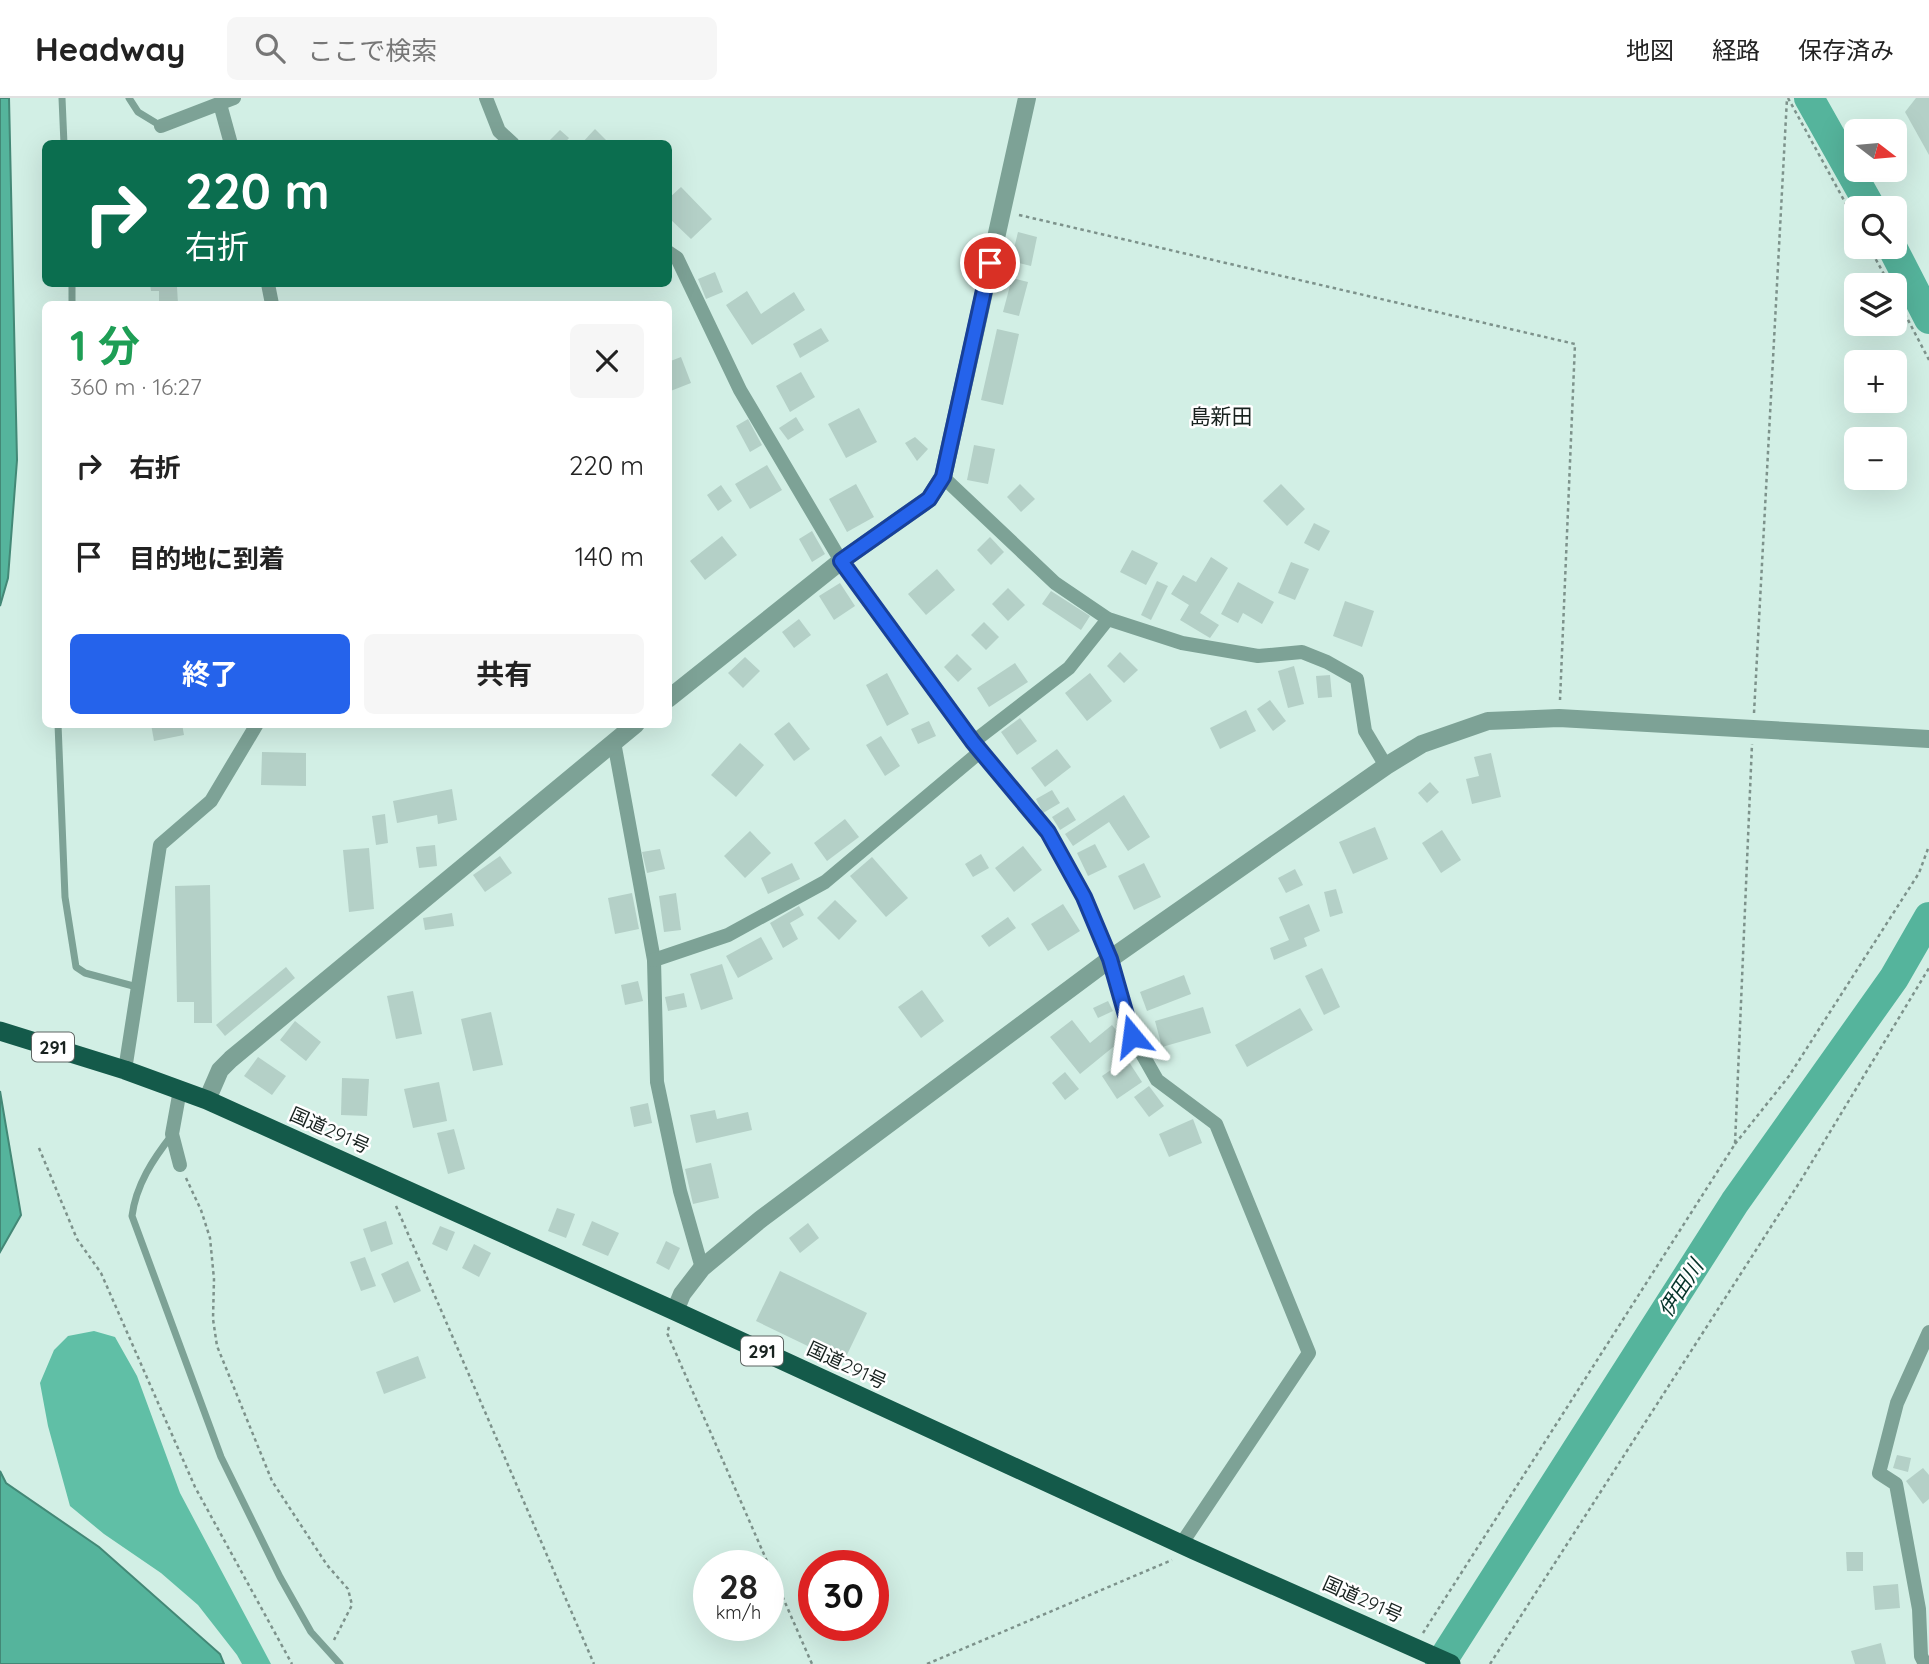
<!DOCTYPE html>
<html lang="ja">
<meta charset="utf-8">
<style>
:root{--surface:#fff;--page:#f6f6f6;--text:#222;--muted:#767676;--line:#e0e0e0;--accent:#2563eb}
body{margin:0;font-family:Quicksand,"Noto Sans JP",sans-serif;background:var(--page);color:var(--text);height:100vh;display:flex;flex-direction:column;font-size:26px;white-space:nowrap}
*{box-sizing:border-box;margin:0}
p{font-size:23px;color:var(--muted)}
.icon{flex:none;width:38px;height:38px;fill:none;stroke:currentColor;stroke-width:2;stroke-linecap:round;stroke-linejoin:round}
.map{position:relative;flex:1;overflow:hidden}
.panel{position:absolute;left:42px;top:203px;width:630px;height:427px;display:flex;flex-direction:column;background:var(--surface);border-radius:10px;box-shadow:0 7px 28px #0002}
.panel>*{flex:none}
.guide{position:absolute;left:42px;top:42px;width:630px;height:147px;border-radius:10px;box-shadow:0 7px 28px #0002;background:#0b6e4f;color:#fff;overflow:hidden}
.needle{width:46px;rotate:106deg}
.controls{position:absolute;left:1844px;top:21px;display:grid;gap:14px}
.controls a{display:grid;place-items:center;width:63px;height:63px;border-radius:10px;background:var(--surface);box-shadow:0 7px 28px #0002;font-size:35px}
.speed{position:absolute;left:693px;top:1452px;display:flex;gap:14px;font-size:35px;font-weight:700;text-align:center}
.speed>*{display:grid;place-content:center;width:91px;height:91px;border-radius:50%;background:var(--surface);box-shadow:0 7px 28px #0002;line-height:1}
.speed small{font-size:18px;font-weight:400}
.speed .limit{border:10px solid #d22;background:#fff;color:#111}
.pin{position:absolute;display:grid;place-items:center;width:60px;height:60px;color:#fff;margin:-30px;border:4px solid #fff;border-radius:50%;box-shadow:0 2px 7px #0007}
.me{position:absolute;width:77px;margin:-38px;rotate:344deg;stroke-linejoin:round;filter:drop-shadow(0 0 5px #0008)}
.turn{display:flex;align-items:center;gap:24px;height:147px;padding:0 28px;font-size:32px}
.turn .icon{width:91px;height:91px;stroke-width:2.5}
.turn b{display:block;font-size:49px;line-height:60px}
.round{display:grid;place-items:center;flex:none;width:74px;height:74px;border-radius:10px;background:var(--page)}
.summary{display:flex;align-items:center;justify-content:space-between;height:119px;padding:0 28px}
h1{font-size:42px;font-weight:700;line-height:52px;color:#1e9e55}
.action{display:flex;gap:14px;margin-top:auto;padding:14px 28px}
.action a{flex:1;height:80px;border-radius:10px;background:var(--accent);color:#fff;font-size:28px;font-weight:700;line-height:80px;text-align:center}
.action a+a{background:var(--page);color:var(--text)}
ul{padding:0;list-style:none}
li{display:flex;align-items:center;gap:21px;height:91px;padding:0 28px}
li div{flex:1}
li b{display:block;font-size:26px}
li em{font-style:normal}
header{display:flex;align-items:center;gap:42px;box-sizing:border-box;height:98px;padding:0 35px;background:var(--surface);border-bottom:2px solid var(--line)}
header strong{font-size:33px}
nav{display:flex;gap:38px;margin-inline-start:auto;font-size:24px}
.search{width:490px;height:63px;background:var(--page);display:flex;align-items:center;gap:18px;box-sizing:border-box;padding:0 24px;border-radius:10px;color:var(--muted);font-size:26px}
.map>svg:first-child{display:block}
.forest{fill:#60bfa6}
.water{fill:#55b49c;stroke:#438876;stroke-width:2}
.lines{fill:none;stroke-linecap:round;stroke-linejoin:round}
.river{stroke:#55b49c;stroke-width:30}
.building{fill:#b4d0c7}
.path{stroke:#7d928b;stroke-width:2.5;stroke-dasharray:3.5 3.5;stroke-linecap:butt}
.service{stroke:#7da296;stroke-width:7}
.minor{stroke:#7da296;stroke-width:14}
.tertiary{stroke:#7da296;stroke-width:18}
.trunk{stroke:#145a4a;stroke-width:19}
.route-casing{stroke:#184099;stroke-width:18}
.route{stroke:#2563eb;stroke-width:12}
.labels{text-anchor:middle;dominant-baseline:central;stroke-width:5;stroke-linejoin:round;paint-order:stroke}
.shield{fill:#fff;stroke:#5d6462;stroke-width:2}
.shield-label{font-size:18px;font-weight:bold;fill:#18221f}
.street-label{font-size:19px;fill:#18221f;stroke:#fff}
.neighbourhood-label{font-size:21px;fill:#18221f;stroke:#fff}
.water-label{font-size:21px;font-style:italic;fill:#053329;stroke:#fff}
</style>
<header>
<strong>Headway</strong>
<div class="search"><svg class="icon" aria-label="search" viewBox="0 0 24 24"><circle cx="10" cy="10" r="6"/><path d="M15 15l6 6"/></svg>ここで検索</div>
<nav><a>地図</a><a>経路</a><a>保存済み</a></nav>
</header>
<div class="map">
<svg width="1929" height="1566" viewBox="0 0 1929 1566">
<rect width="100%" height="100%" fill="#d2efe5"/>
<polygon class="forest" points="94,1233 115,1239 137,1278 180,1395 271,1566 242,1566 237,1557 198,1507 161,1475 104,1436 70,1408 48,1328 40,1285 54,1252 68,1238"/>
<g class="water">
<polygon points="0,0 9,0 17,362 8,480 0,508"/>
<polygon points="0,993 21,1117 0,1154"/>
<polygon points="0,1373 6,1385 99,1449 220,1556 224,1566 0,1566"/>
</g>
<g class="lines">
<g class="river">
<polyline points="1809,0 1871,110"/>
<polyline points="1892,149 1929,221"/>
<polyline points="1440,1566 1735,1104 1894,880 1929,819"/>
</g>
</g>
<g class="building">
<polygon points="1916,0 1929,0 1929,57 1905,14"/>
<polygon points="595,31 610,46 581,46"/>
<polygon points="560,32 569,40 564,46 546,46"/>
<polygon points="681,89 712,121 691,141 668,119 668,101"/>
<polygon points="1018,134 1037,139 1031,168 1011,163"/>
<polygon points="715,174 723,194 706,201 698,181"/>
<polygon points="1012,180 1028,184 1019,218 1003,214"/>
<polygon points="150,186 193,186 193,188 177,189 178,206 159,206 159,193 151,193"/>
<polygon points="747,193 761,216 794,194 805,212 752,247 726,207"/>
<polygon points="821,230 829,243 800,260 793,246"/>
<polygon points="997,231 1019,236 1003,307 981,302"/>
<polygon points="681,259 691,285 668,294 668,264"/>
<polygon points="801,274 815,299 790,314 776,288"/>
<polygon points="859,310 877,344 846,360 828,326"/>
<polygon points="796,319 804,332 788,342 779,330"/>
<polygon points="748,321 762,347 750,354 736,328"/>
<polygon points="915,339 928,351 917,363 905,345"/>
<polygon points="974,347 995,351 988,386 967,382"/>
<polygon points="767,367 782,392 750,411 735,386"/>
<polygon points="856,386 874,419 847,434 829,401"/>
<polygon points="1020,386 1035,401 1021,414 1007,399"/>
<polygon points="1281,386 1305,411 1287,428 1263,403"/>
<polygon points="721,387 732,403 718,413 707,397"/>
<polygon points="1314,425 1330,433 1319,453 1304,445"/>
<polygon points="812,433 825,456 812,464 799,441"/>
<polygon points="722,438 737,457 705,482 690,463"/>
<polygon points="990,439 1004,454 991,467 977,452"/>
<polygon points="1132,452 1158,465 1146,487 1120,474"/>
<polygon points="1211,459 1228,470 1200,515 1219,527 1210,540 1180,522 1189,507 1171,496 1183,477 1196,484"/>
<polygon points="1291,464 1309,471 1295,502 1278,495"/>
<polygon points="937,471 955,492 926,517 908,496"/>
<polygon points="1157,483 1168,488 1151,522 1141,517"/>
<polygon points="1238,484 1274,504 1262,526 1243,515 1238,525 1221,516"/>
<polygon points="840,485 855,508 834,522 819,498"/>
<polygon points="1008,490 1025,507 1008,523 992,506"/>
<polygon points="1051,493 1090,518 1081,532 1042,506"/>
<polygon points="1345,503 1374,513 1362,549 1333,538"/>
<polygon points="799,521 811,537 794,550 782,534"/>
<polygon points="984,524 999,539 986,552 971,537"/>
<polygon points="1120,554 1138,572 1124,585 1107,568"/>
<polygon points="957,556 972,571 958,584 944,569"/>
<polygon points="745,559 760,573 743,590 728,575"/>
<polygon points="1015,565 1028,584 989,609 977,590"/>
<polygon points="1294,568 1304,606 1288,610 1278,573"/>
<polygon points="887,575 909,616 887,628 866,587"/>
<polygon points="1090,575 1112,603 1087,623 1065,595"/>
<polygon points="1330,577 1332,599 1318,600 1316,578"/>
<polygon points="1270,602 1286,623 1273,633 1257,611"/>
<polygon points="1246,612 1256,633 1220,651 1210,630"/>
<polygon points="1020,620 1037,643 1017,657 1001,634"/>
<polygon points="929,623 936,638 918,646 911,631"/>
<polygon points="789,624 810,651 794,663 774,636"/>
<polygon points="151,626 182,626 184,637 154,643"/>
<polygon points="881,638 900,668 885,678 866,647"/>
<polygon points="740,645 764,667 736,699 711,677"/>
<polygon points="1057,651 1071,669 1045,689 1031,670"/>
<polygon points="262,654 306,655 306,688 261,687"/>
<polygon points="1491,655 1501,699 1472,706 1466,681 1479,678 1474,659"/>
<polygon points="1430,684 1439,694 1427,705 1418,695"/>
<polygon points="452,691 457,722 438,726 437,717 397,725 393,703"/>
<polygon points="1052,692 1060,705 1043,715 1036,701"/>
<polygon points="1124,697 1150,739 1128,753 1109,724 1073,748 1065,736"/>
<polygon points="1068,709 1076,722 1060,732 1052,719"/>
<polygon points="385,716 388,745 376,747 372,718"/>
<polygon points="845,721 859,739 827,763 814,745"/>
<polygon points="1375,729 1388,761 1353,776 1339,744"/>
<polygon points="1442,732 1461,762 1441,775 1422,745"/>
<polygon points="750,733 771,755 745,780 724,758"/>
<polygon points="1095,746 1107,769 1088,778 1077,755"/>
<polygon points="435,747 437,768 419,770 416,749"/>
<polygon points="1023,748 1042,772 1014,794 995,770"/>
<polygon points="369,750 374,811 349,814 343,752"/>
<polygon points="660,751 665,771 647,775 642,754"/>
<polygon points="981,756 989,770 973,779 965,766"/>
<polygon points="500,758 512,775 485,794 473,777"/>
<polygon points="872,759 908,800 886,819 850,778"/>
<polygon points="792,765 800,781 768,796 761,780"/>
<polygon points="1144,765 1161,799 1134,812 1118,778"/>
<polygon points="1295,771 1303,787 1286,795 1278,780"/>
<polygon points="210,787 212,925 194,925 194,904 177,904 175,788"/>
<polygon points="1336,791 1343,815 1330,819 1324,794"/>
<polygon points="632,795 639,831 615,836 608,800"/>
<polygon points="676,795 681,832 664,834 659,798"/>
<polygon points="835,802 857,823 839,842 817,820"/>
<polygon points="1063,806 1080,833 1048,853 1031,826"/>
<polygon points="1309,806 1320,833 1304,840 1307,848 1274,862 1270,850 1289,842 1279,819"/>
<polygon points="799,808 804,817 790,825 798,841 783,850 770,825"/>
<polygon points="452,815 454,828 425,832 423,820"/>
<polygon points="1008,819 1016,830 989,849 981,838"/>
<polygon points="761,839 773,861 738,880 726,858"/>
<polygon points="722,866 733,901 701,912 690,876"/>
<polygon points="286,869 295,880 225,938 216,927"/>
<polygon points="1322,870 1340,909 1324,917 1305,878"/>
<polygon points="1184,877 1191,896 1147,913 1140,894"/>
<polygon points="638,883 643,903 625,907 621,887"/>
<polygon points="922,892 944,923 921,940 898,909"/>
<polygon points="413,893 422,936 396,941 387,898"/>
<polygon points="684,895 687,909 668,913 665,899"/>
<polygon points="1108,903 1113,913 1098,920 1093,910"/>
<polygon points="1203,909 1211,935 1162,949 1155,923"/>
<polygon points="1300,910 1313,932 1247,969 1235,947"/>
<polygon points="491,914 503,967 473,973 461,921"/>
<polygon points="1072,922 1090,945 1112,927 1123,941 1080,976 1050,939"/>
<polygon points="295,923 321,944 306,963 280,942"/>
<polygon points="258,959 286,978 272,997 244,978"/>
<polygon points="1127,961 1142,984 1117,1001 1102,978"/>
<polygon points="1065,974 1079,991 1065,1002 1052,985"/>
<polygon points="342,980 369,981 367,1018 341,1017"/>
<polygon points="439,984 447,1023 413,1030 404,991"/>
<polygon points="1149,988 1164,1008 1149,1019 1134,999"/>
<polygon points="648,1005 652,1025 634,1029 630,1009"/>
<polygon points="715,1012 717,1021 748,1014 752,1032 696,1045 690,1017"/>
<polygon points="1193,1021 1202,1045 1169,1059 1159,1036"/>
<polygon points="454,1031 465,1071 448,1076 437,1035"/>
<polygon points="711,1065 719,1100 693,1106 685,1071"/>
<polygon points="557,1110 575,1116 566,1140 548,1133"/>
<polygon points="386,1123 393,1146 371,1154 363,1131"/>
<polygon points="592,1123 619,1135 608,1158 582,1147"/>
<polygon points="808,1125 819,1140 800,1155 789,1140"/>
<polygon points="440,1128 455,1134 447,1153 432,1146"/>
<polygon points="666,1143 680,1150 669,1172 656,1165"/>
<polygon points="474,1146 491,1155 479,1179 462,1170"/>
<polygon points="365,1159 376,1188 361,1193 350,1164"/>
<polygon points="408,1163 421,1193 394,1205 381,1176"/>
<polygon points="780,1173 867,1215 843,1265 756,1223"/>
<polygon points="418,1258 426,1280 384,1296 376,1274"/>
<polygon points="1897,1357 1911,1360 1908,1374 1893,1370"/>
<polygon points="1923,1370 1929,1377 1929,1401 1923,1406 1906,1383"/>
<polygon points="1846,1454 1863,1454 1863,1473 1847,1473"/>
<polygon points="1898,1486 1900,1510 1875,1512 1873,1488"/>
<polygon points="1881,1545 1886,1566 1855,1566 1851,1553"/>
</g>
<g class="lines">
<g class="path">
<polyline points="1788,0 1857,126"/>
<polyline points="1019,117 1575,246 1560,602"/>
<polyline points="1869,149 1890,187"/>
<polyline points="1895,197 1929,262"/>
<polyline points="1754,615 1787,0"/>
<polyline points="1735,1046 1789,978 1919,775 1929,748"/>
<polyline points="39,1050 77,1141 101,1175 195,1389 292,1566"/>
<polyline points="186,1080 201,1112 210,1140 214,1181 213,1221 217,1248 272,1383 327,1467 348,1491 352,1507 334,1542"/>
<polyline points="396,1108 594,1566"/>
<polyline points="669,1229 667,1235 812,1566"/>
<polyline points="1423,1535 1735,1046 1752,646"/>
<polyline points="927,1566 1172,1462"/>
<polyline points="1490,1566 1801,1082 1929,870"/>
</g>
<g class="service">
<polyline points="62,0 64,46"/>
<polyline points="129,0 138,14 161,28"/>
<polyline points="72,186 72,206"/>
<polyline points="58,626 65,799 76,869 85,875 137,889"/>
<path d="M 172,1037 C 153,1061 136,1087 132,1118 L 221,1359 L 280,1479 L 311,1534 L 340,1566"/>
</g>
<g class="minor">
<polyline points="486,0 499,33 513,46"/>
<polyline points="220,6 231,46"/>
<polyline points="161,28 234,0"/>
<polyline points="668,154 677,160 740,292 841,463 973,644 1047,734 1084,799 1110,861 1132,938 1157,982 1216,1026 1309,1255 1182,1445"/>
<polyline points="268,186 272,206"/>
<polyline points="943,379 1055,485 1108,521 1182,545 1258,558 1302,554 1327,564 1357,581 1365,633 1386,668"/>
<polyline points="614,644 654,862 657,984 680,1093 702,1170"/>
<polyline points="973,644 1069,570 1108,521"/>
<polyline points="654,862 728,837 825,784 981,653"/>
<polyline points="125,972 160,747 211,703 257,626"/>
<polyline points="180,992 172,1036 180,1067"/>
<polyline points="1925,1566 1921,1558 1919,1511 1896,1386 1879,1375 1897,1305 1929,1234"/>
</g>
<g class="tertiary">
<polyline points="668,601 841,463 929,401 943,379 1027,0"/>
<polyline points="207,1002 220,972 231,961 636,626"/>
<polyline points="675,1213 682,1196 702,1170 761,1121 1110,861 1386,668 1422,646 1488,623 1559,620 1929,641"/>
</g>
<polyline class="trunk" points="0,933 125,972 207,1002 675,1213 1194,1452 1451,1566"/>
</g>
<g class="lines">
<g class="route-casing">
<polyline id="route" points="990,165 943,379 929,401 841,463 973,644 1048,734 1084,799 1110,861 1132,938"/>
</g>
<use href="#route" class="route"/>
</g>
<g class="labels">
<g class="shield">
<rect x="32" y="934.5" width="42" height="29" rx="5"/>
<rect x="741" y="1238.5" width="42" height="29" rx="5"/>
</g>
<g class="shield-label">
<text x="53" y="949">291</text>
<text x="762" y="1253">291</text>
</g>
<g class="street-label">
<text transform="translate(330 1032) rotate(24)">国道291号</text>
<text transform="translate(847 1267) rotate(25)">国道291号</text>
<text transform="translate(1363 1501) rotate(24)">国道291号</text>
</g>
<g class="neighbourhood-label">
<text x="1221" y="318">島新田</text>
</g>
<g class="water-label">
<text transform="translate(1680 1190) rotate(-57)">伊田川</text>
</g>
</g>
</svg>
<div class="controls">
<a><svg class="needle" viewBox="-14 -14 28 28"><path d="M0-13l5 13h-10z" fill="#e53935"/><path d="M0 13l5-13h-10z" fill="#767676"/></svg></a>
<a><svg class="icon" aria-label="search" viewBox="0 0 24 24"><circle cx="10" cy="10" r="6"/><path d="M15 15l6 6"/></svg></a>
<a><svg class="icon" aria-label="layers" viewBox="0 0 24 24"><path d="M12 4l9 5-9 5-9-5zM3 14l9 5 9-5"/></svg></a>
<a>+</a>
<a>−</a>
</div>
<div class="speed"><div>28<small>km/h</small></div><div class="limit">30</div></div>
<div class="pin" style="left:990px;top:165px;background:#d93025"><svg class="icon" aria-label="arrive" viewBox="0 0 24 24"><path d="M6 21V4h12l-3 4 3 4H6"/></svg></div>
<svg class="me" style="left:1132px;top:938px" viewBox="-20 -20 40 40"><path d="M0-17L14 15 0 8-14 15z" fill="#2563eb" stroke="#fff" stroke-width="4"/></svg>
<div class="guide">
<div class="turn"><svg class="icon" aria-label="right" viewBox="0 0 24 24"><path d="M7 20v-9h11M14 6l5 5-5 5"/></svg><div><b>220 m</b>右折</div></div>
</div>
<section class="panel">
<div class="summary"><div><h1>1 分</h1><p>360 m · 16:27</p></div><a class="round"><svg class="icon" aria-label="close" viewBox="0 0 24 24"><path d="M6 6l12 12M18 6L6 18"/></svg></a></div>
<ul>
<li><svg class="icon" aria-label="right" viewBox="0 0 24 24"><path d="M7 20v-9h11M14 6l5 5-5 5"/></svg><div><b>右折</b></div><em>220 m</em></li>
<li><svg class="icon" aria-label="arrive" viewBox="0 0 24 24"><path d="M6 21V4h12l-3 4 3 4H6"/></svg><div><b>目的地に到着</b></div><em>140 m</em></li>
</ul>
<div class="action"><a>終了</a><a>共有</a></div>
</section>
</div>
